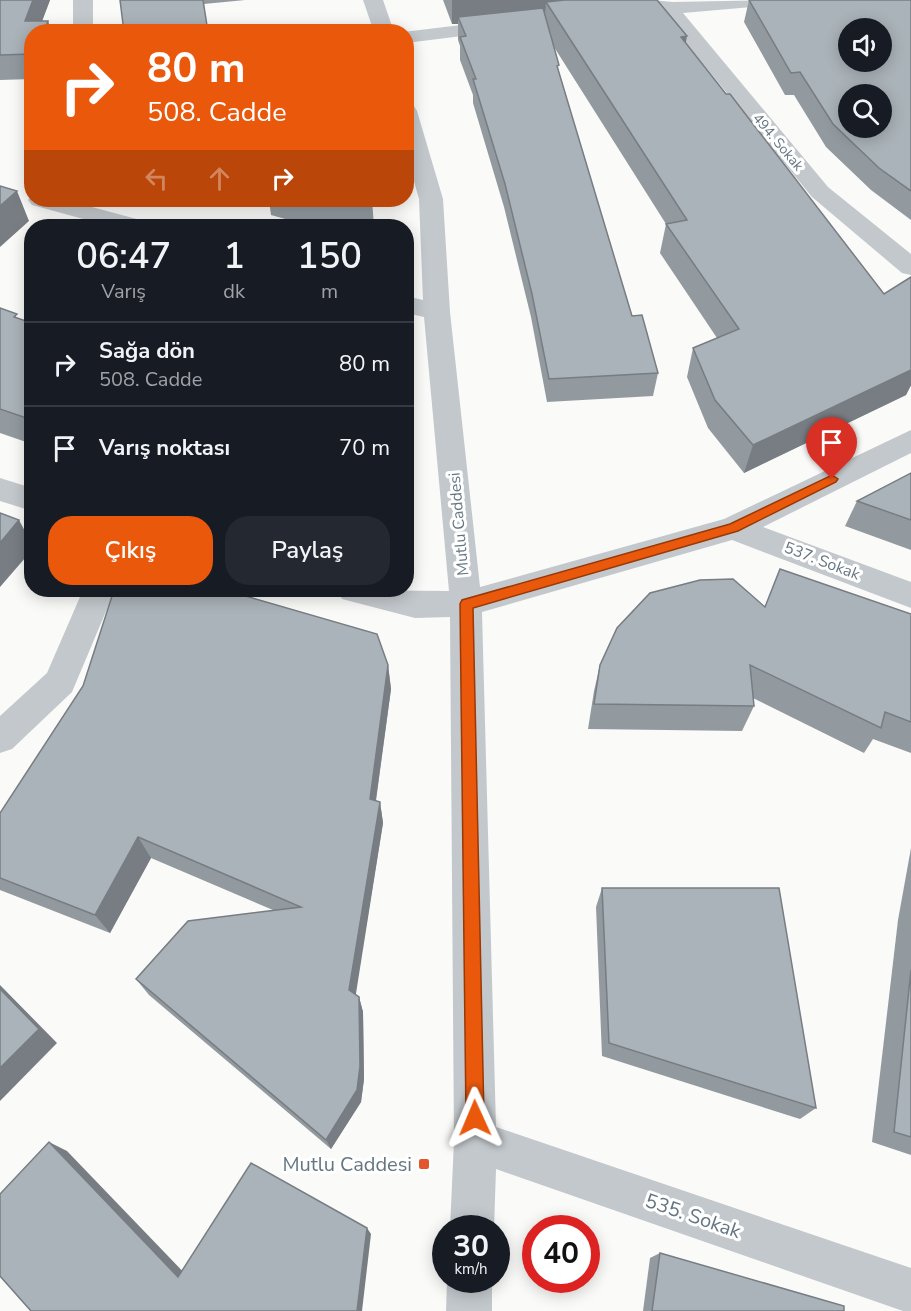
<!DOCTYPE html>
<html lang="tr">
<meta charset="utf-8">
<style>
:root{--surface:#171b24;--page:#242831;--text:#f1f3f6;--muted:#9ea1a6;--line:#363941;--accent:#ea580c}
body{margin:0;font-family:"Nunito Sans",sans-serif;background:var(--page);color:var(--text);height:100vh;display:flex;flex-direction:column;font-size:22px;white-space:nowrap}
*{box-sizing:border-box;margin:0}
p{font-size:20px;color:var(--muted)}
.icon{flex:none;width:33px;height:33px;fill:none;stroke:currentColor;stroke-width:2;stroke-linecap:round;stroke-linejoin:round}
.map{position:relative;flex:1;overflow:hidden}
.side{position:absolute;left:24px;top:219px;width:390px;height:378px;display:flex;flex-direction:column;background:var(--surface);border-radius:24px;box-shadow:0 3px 15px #0003}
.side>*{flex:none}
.guide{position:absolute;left:24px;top:24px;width:390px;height:183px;border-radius:24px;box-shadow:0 3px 15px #0003;background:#ea580c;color:#fff;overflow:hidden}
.fabs{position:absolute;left:838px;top:18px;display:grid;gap:12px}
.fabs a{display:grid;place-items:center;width:54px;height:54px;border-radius:50%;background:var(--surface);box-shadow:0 3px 15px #0003;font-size:30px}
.speed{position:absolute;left:432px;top:1215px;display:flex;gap:12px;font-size:30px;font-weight:700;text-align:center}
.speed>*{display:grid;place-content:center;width:78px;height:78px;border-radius:50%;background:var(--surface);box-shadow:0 3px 15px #0003;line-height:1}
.speed small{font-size:15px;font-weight:400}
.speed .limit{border:9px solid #d22;background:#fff;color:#111}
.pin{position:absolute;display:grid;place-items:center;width:51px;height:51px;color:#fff;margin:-62px -26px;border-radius:50% 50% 50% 0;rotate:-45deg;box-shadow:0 0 6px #0007}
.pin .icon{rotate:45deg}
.me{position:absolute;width:66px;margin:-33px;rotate:359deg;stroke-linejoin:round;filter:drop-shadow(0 0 4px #0008)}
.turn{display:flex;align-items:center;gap:21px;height:126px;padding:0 24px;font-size:27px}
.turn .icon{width:78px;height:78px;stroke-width:2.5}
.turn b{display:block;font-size:42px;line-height:51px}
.lanes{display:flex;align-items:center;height:57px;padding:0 24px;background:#0003;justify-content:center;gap:30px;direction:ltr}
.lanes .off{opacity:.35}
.eta{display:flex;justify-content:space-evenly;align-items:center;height:102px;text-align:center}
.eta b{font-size:36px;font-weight:600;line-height:42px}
.cta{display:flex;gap:12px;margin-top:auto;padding:12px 24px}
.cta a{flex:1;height:69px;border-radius:24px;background:var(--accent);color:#fff;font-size:24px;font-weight:600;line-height:69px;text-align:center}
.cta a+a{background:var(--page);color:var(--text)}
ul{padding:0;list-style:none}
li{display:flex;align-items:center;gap:18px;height:84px;padding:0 24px;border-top:2px solid var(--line)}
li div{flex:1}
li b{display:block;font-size:22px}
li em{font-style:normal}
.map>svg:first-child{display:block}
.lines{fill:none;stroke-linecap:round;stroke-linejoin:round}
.minor{fill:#c3c8cc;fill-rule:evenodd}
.wall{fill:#929a9f}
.shaded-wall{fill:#777d82}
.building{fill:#aab3b9;stroke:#777d82;stroke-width:1.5;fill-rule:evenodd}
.route{fill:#ea580c;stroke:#983908;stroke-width:1.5}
.poi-dot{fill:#e4572e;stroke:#fff;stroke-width:2}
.labels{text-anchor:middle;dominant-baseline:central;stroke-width:6;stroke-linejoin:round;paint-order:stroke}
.far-street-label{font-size:14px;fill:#657683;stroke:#fff}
.street-label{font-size:16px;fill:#657683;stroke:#fff}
.near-poi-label{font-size:20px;fill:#657683;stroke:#fff;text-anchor:end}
.near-street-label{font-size:20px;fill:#657683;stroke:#fff}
</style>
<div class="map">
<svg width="911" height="1311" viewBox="0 0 911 1311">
<rect width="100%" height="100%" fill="#fafaf8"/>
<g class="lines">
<g class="minor">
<rect x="73" y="0" width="20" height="32"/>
<polygon points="363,0 383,0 394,32 374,32"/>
<polygon points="651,0 673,2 773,0 770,4 763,6 683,13 828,187 911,254 911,275 902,273 812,197 663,15 643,14 640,10 643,6 654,4"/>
<polygon points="503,20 510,22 513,26 510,30 406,43 406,32 403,32"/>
<polygon points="406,104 414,106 417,111 443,199 450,312 480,587 724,519 911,430 911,453 763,527 911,582 911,608 732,540 482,612 496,1127 911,1268 911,1311 903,1311 496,1169 494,1228 450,1228 454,1141 450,617 415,618 342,599 337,590 449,591 424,317 406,313 406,296 423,300 419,199 406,153"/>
<polygon points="32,195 32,200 66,200 144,221 147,226 109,226 32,205 28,200"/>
<polygon points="0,478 32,488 32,511 0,501"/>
<polygon points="83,590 115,590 72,692 12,749 0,753 0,716 47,673"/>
<polygon points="447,1280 492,1280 492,1311 446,1311"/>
</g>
</g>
<g class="wall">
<polygon points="0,0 50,0 42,21 48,21 51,32 32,32 32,79 0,80"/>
<polygon points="120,0 245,0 204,4"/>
<polygon points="443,0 657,0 910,387 906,395 744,473 708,428 687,377 693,348 717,338 660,253 666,224 554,47 559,72 632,316 658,373 653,396 547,402 531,317 504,207 473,103 473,95 460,60 460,46 458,40 458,24 452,24"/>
<polygon points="749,0 911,0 911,220 871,190 826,147 794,95 785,95 744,22"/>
<polygon points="269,200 372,200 374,226 310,226 271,215"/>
<polygon points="0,308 20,319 32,323 32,444 0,433"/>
<polygon points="911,473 911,550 845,526 857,501"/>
<polygon points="780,569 911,614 911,753 873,739 864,753 753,698 754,706 742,731 588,729 594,691 600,665 765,607"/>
<polygon points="114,590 239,590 240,595 388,665 391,689 376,801 380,802 383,823 355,994 359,997 363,1012 364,1079 361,1102 331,1149 149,995 136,979 273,910 151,858 110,933 0,890 0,813 83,686"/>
<polygon points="911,848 911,1155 872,1142 898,920"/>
<polygon points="602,888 816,1108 800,1119 602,1056 596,907"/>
<polygon points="660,1253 844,1311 643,1311 650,1258"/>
</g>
<g class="shaded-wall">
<polygon points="33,0 50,0 38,32 25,21"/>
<polygon points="452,0 637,0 546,2 545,15 458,17 458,24 452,24"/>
<polygon points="48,21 51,32 44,32"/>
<polygon points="687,36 682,65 681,37"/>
<polygon points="17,191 29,221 0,247 0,206"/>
<polygon points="911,368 911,386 910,387 906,395 744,473 753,445"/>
<polygon points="19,520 32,544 32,550 0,587 0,543"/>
<polygon points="236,590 239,590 245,612 235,593"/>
<polygon points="388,665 391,689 373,820 370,799"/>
<polygon points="380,802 383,823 354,1006 349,990"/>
<polygon points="138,837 151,858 110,933 95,915"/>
<polygon points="0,985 57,1043 0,1101"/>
<polygon points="359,997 363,1012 364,1079 361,1102 331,1149 326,1140"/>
<polygon points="49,1142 67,1151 192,1281 178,1277"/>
<polygon points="367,1228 371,1234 362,1311 357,1311"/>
</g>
<g class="building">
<polygon points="0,0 33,0 25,21 48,21 44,32 32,32 32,54 0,55"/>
<polygon points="120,0 203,0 208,32 124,32"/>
<polygon points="565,0 657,0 687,36 681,37 726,94 730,94 884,294 911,277 911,370 753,445 715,400 693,348 739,329 666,224 687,220 546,2"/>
<path d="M 749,0 L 911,0 L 911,191 L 879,168 L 833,124 L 800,72 L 791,73 ZM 849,28 L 882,28 L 882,62 L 849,62 ZM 849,94 L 882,94 L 882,128 L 849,128 Z"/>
<polygon points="543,8 559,65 557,66 632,316 642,315 658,373 549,379 532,294 505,184 473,79 476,79 460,37 466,36 458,17"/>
<polygon points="0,186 17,191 0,206"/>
<polygon points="316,200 369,200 330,204"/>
<polygon points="0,308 17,314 14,317 32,323 32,420 0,409"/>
<polygon points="911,473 911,520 857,501"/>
<polygon points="0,513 19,520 0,543"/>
<polygon points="780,569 911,614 911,722 885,712 881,728 750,665 754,706 594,704 600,665 617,628 650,593 700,580 733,579 765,607"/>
<polygon points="114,590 236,590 235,593 377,634 388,665 370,799 380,802 349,990 359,997 360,1066 357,1090 326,1140 136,979 188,921 301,907 138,837 95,915 0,878 0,813 83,686"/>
<polygon points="602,888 779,888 816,1108 609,1043"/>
<polygon points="911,970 911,1137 894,1132"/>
<polygon points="0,989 39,1029 0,1068"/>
<polygon points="49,1142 178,1277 251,1163 367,1228 357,1311 31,1311 0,1276 0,1194"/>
<polygon points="660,1253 844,1306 844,1311 652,1311"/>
</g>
<polygon class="route" points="832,475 838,479 836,482 738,531 473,608 484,1118 481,1124 475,1126 469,1124 466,1118 460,604 462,600 730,524"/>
<rect class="poi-dot" x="418" y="1158" width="12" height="12" rx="3"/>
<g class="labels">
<g class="far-street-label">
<text transform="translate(778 142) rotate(50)">494. Sokak</text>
</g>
<g class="street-label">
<text transform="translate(459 524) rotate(-95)">Mutlu Caddesi</text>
<text transform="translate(822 561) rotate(21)">537. Sokak</text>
</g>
<g class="near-poi-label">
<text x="412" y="1164">Mutlu Caddesi</text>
</g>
<g class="near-street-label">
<text transform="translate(693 1216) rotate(19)">535. Sokak</text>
</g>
</g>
</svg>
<div class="fabs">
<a><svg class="icon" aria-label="sound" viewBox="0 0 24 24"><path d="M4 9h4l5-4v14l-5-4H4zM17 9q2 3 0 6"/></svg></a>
<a><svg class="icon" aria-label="search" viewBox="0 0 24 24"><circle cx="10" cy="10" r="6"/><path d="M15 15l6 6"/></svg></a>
</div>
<div class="speed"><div>30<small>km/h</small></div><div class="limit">40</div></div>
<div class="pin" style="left:832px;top:479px;background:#d93025"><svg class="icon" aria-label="arrive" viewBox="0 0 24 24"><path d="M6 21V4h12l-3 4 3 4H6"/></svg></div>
<svg class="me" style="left:475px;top:1118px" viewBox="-20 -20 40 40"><path d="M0-17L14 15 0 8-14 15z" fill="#ea580c" stroke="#fff" stroke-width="4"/></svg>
<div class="guide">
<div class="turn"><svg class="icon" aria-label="right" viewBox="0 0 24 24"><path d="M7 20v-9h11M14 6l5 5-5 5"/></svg><div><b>80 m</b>508. Cadde</div></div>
<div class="lanes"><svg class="icon off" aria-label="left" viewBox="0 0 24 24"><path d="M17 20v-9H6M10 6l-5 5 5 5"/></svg><svg class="icon off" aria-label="ahead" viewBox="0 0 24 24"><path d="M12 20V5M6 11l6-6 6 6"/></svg><svg class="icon" aria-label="right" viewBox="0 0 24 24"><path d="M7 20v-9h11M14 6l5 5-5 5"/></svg></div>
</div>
<section class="side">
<div class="eta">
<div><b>06:47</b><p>Varış</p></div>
<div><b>1</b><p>dk</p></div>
<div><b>150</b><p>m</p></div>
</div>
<ul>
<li><svg class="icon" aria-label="right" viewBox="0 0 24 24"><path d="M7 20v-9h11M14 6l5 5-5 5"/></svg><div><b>Sağa dön</b><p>508. Cadde</p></div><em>80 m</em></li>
<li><svg class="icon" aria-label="arrive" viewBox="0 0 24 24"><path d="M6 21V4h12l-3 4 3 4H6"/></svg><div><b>Varış noktası</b></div><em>70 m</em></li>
</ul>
<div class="cta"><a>Çıkış</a><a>Paylaş</a></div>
</section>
</div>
